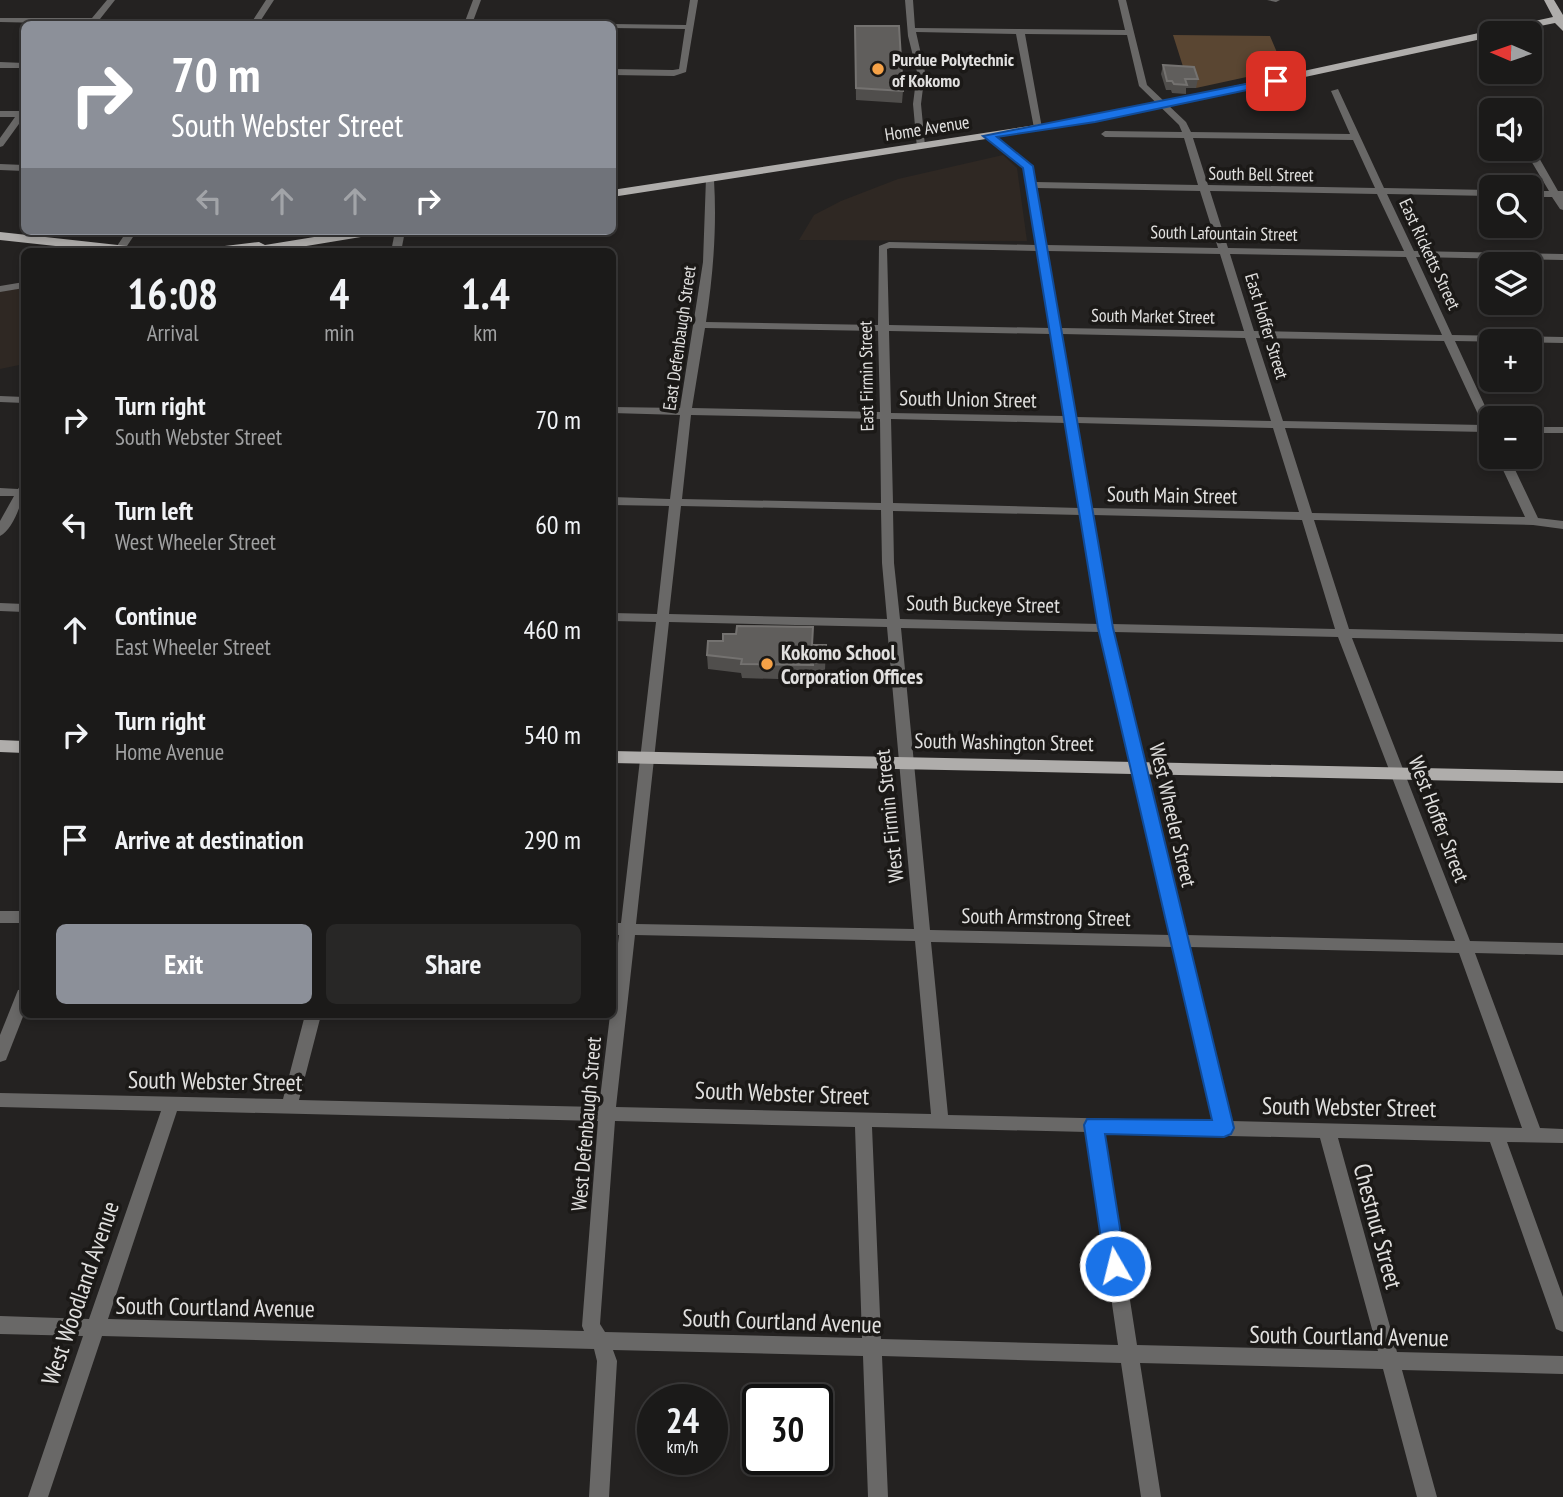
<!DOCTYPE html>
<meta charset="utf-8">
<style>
:root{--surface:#1b1a19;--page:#282726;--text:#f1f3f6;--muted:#a0a1a2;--line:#393838;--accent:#8c9099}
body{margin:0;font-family:"PT Sans Narrow",sans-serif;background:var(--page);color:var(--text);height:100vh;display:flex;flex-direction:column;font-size:26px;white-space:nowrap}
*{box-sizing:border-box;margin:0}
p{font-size:23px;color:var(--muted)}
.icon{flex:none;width:38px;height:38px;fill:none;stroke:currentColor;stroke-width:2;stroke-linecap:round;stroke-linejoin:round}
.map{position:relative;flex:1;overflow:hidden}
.side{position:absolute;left:21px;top:248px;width:595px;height:770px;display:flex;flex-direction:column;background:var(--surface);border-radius:10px;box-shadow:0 4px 10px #0003,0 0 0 2px var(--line)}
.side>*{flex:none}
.guide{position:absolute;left:21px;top:21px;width:595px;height:214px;border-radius:10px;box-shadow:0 4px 10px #0003,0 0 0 2px var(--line);background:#8c9099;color:#fff;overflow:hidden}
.needle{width:46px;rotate:272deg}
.fabs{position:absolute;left:1479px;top:21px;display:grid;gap:14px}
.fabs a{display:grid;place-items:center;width:63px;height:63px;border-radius:10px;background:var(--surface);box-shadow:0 4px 10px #0003,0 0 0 2px var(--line);font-size:35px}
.speed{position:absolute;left:637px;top:1384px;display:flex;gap:14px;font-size:35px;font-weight:700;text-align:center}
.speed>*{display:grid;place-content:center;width:91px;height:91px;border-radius:50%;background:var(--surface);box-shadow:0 4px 10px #0003,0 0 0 2px var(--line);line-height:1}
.speed small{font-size:18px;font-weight:400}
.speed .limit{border:4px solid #111;border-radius:10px;background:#fff;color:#111}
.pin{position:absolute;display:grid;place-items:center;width:60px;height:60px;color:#fff;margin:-30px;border-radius:14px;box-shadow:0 4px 10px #0006}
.me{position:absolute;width:77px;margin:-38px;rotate:352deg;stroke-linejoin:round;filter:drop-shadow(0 0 5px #0008)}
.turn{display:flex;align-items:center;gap:24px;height:147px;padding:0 35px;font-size:32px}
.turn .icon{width:91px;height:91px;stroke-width:2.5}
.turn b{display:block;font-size:49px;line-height:60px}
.lanes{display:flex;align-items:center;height:66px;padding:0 35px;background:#0003;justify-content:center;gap:35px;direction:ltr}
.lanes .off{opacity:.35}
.eta{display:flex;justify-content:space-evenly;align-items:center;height:119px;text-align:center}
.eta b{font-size:42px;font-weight:600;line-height:49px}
.cta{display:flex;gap:14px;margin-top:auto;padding:14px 35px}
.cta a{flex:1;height:80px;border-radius:10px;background:var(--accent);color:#fff;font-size:28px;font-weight:600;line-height:80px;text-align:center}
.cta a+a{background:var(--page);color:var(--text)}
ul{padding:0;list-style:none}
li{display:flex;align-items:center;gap:21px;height:105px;padding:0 35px}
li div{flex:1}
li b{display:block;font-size:26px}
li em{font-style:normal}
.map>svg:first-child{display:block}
.built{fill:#2f2823}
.green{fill:#5a4632}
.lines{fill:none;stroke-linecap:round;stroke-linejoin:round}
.minor{fill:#696867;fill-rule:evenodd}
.major{fill:#afadab;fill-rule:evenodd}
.wall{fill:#504e4c}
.building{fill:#605e5c;stroke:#747270;stroke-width:2}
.route{fill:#1a73e8;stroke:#114b97;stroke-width:2}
.poi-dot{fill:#f6a247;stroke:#1b1917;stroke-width:2.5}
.labels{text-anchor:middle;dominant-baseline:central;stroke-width:7;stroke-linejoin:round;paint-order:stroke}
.far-poi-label{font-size:18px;font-weight:bold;fill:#e1e0df;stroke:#1b1917;text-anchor:start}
.far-street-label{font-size:18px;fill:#e1e0df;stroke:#1b1917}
.street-label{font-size:21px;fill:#e1e0df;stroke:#1b1917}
.poi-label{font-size:21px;font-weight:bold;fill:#e1e0df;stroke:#1b1917;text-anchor:start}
.near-street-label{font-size:24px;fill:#e1e0df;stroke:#1b1917}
</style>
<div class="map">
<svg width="1563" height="1497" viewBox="0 0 1563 1497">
<rect width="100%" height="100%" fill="#242221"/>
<g class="built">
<polygon points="1003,155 1017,168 1027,241 799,240 814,215 841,201 898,179"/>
<polygon points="24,288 24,364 0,369 0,291"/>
</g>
<polygon class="green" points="1173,35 1270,36 1284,69 1196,88 1192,76 1186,76"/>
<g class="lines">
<g class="minor">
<polygon points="107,0 115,0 100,19 253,20 266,0 274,0 261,20 431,22 435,24 88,24 0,22 0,18 92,18"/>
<polygon points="473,0 481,0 472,24 464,24"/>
<polygon points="690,0 698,0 686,72 674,76 612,75 612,69 673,70 679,69 685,29 612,28 612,24 609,24 612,24 686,25"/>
<path d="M 905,0 L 913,0 L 915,28 L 1125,30 L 1118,0 L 1126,0 L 1147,85 L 1186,122 L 1191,132 L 1350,134 L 1331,91 L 1338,89 L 1384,188 L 1491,190 L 1491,196 L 1387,194 L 1414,251 L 1563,254 L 1563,260 L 1416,257 L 1452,335 L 1563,337 L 1563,343 L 1455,341 L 1491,419 L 1491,434 L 1486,432 L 1285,428 L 1312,513 L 1525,517 L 1497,457 L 1509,457 L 1538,518 L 1563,521 L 1563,529 L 1533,525 L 1314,520 L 1349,629 L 1563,634 L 1563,642 L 1352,638 L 1470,941 L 1563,943 L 1563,955 L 1475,953 L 1540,1128 L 1563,1129 L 1563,1143 L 1507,1142 L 1563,1297 L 1563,1332 L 1556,1329 L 1554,1323 L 1490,1142 L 1338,1138 L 1397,1352 L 1563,1356 L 1563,1374 L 1402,1370 L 1437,1497 L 1417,1497 L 1383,1369 L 1140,1363 L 1161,1497 L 1141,1497 L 1121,1363 L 882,1356 L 888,1497 L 868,1497 L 863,1356 L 613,1350 L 617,1361 L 609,1497 L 589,1497 L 597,1361 L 594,1349 L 102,1336 L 48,1497 L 28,1497 L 83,1336 L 0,1334 L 0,1316 L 89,1319 L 161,1111 L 0,1107 L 0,1093 L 283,1099 L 305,1015 L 321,1015 L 299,1100 L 599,1107 L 610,1015 L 612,1015 L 612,993 L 619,935 L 612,935 L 612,923 L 621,923 L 656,622 L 612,621 L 612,613 L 657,614 L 669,506 L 612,505 L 612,497 L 670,499 L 680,415 L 612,413 L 612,407 L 680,408 L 703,262 L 706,178 L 714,180 C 717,228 713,275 706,322 L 878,325 L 879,246 L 889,242 L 1036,245 L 1024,167 L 985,138 L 985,134 L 991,134 L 1031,164 L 1035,182 L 1198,185 L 1184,138 L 1105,137 L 1101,134 L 1105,131 L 1182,132 L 1179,125 L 1139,86 L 1127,35 L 1025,34 L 1042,128 L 1038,131 L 1034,128 L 1016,34 L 916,32 L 925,72 L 921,104 L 925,146 L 917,148 L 913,104 L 917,72 L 908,36 ZM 1193,138 L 1353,140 L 1375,188 L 1208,185 ZM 1036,188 L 1200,191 L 1218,248 L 1046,245 ZM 1210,191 L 1377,194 L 1404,251 L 1228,248 ZM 890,248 L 1037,251 L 1050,328 L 889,325 L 887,249 ZM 1047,251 L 1220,254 L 1244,331 L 1061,328 ZM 1230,254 L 1406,257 L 1442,335 L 1254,331 ZM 705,328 L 878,331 L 880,412 L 692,408 ZM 889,331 L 1051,334 L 1065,416 L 891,413 ZM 1062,334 L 1245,338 L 1271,421 L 1076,417 ZM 1256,338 L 1444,341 L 1483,425 L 1283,421 ZM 691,415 L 880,419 L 881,503 L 682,499 ZM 891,419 L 1066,423 L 1080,508 L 893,503 ZM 1077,423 L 1273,428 L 1299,512 L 1092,508 ZM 681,506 L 881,510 L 882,563 L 887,619 L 669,614 ZM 893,511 L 1081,515 L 1099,624 L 900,619 L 894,563 ZM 1093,515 L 1302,520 L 1335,629 L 1112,624 ZM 669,622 L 887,627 L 914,929 L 636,924 ZM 901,628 L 1100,632 L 1171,935 L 930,930 ZM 1114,632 L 1338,637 L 1455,941 L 1186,935 ZM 635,935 L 915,941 L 931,1114 L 616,1107 ZM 931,942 L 1173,947 L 1214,1121 L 948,1115 ZM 1189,947 L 1459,953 L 1522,1128 L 1231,1121 ZM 177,1111 L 598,1121 L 582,1326 L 584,1331 L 108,1319 ZM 615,1121 L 855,1127 L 862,1338 L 605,1332 L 600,1324 ZM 872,1127 L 1087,1132 L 1118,1345 L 881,1339 ZM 1104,1133 L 1320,1138 L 1378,1351 L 1137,1345 Z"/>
<polygon points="1267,0 1280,0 1276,2"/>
<polygon points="0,62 24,63 24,68 0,68"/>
<polygon points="24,108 24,117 3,146 0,147 0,138 15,117 0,117 0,111 19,111"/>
<polygon points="1530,146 1534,149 1558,191 1563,191 1563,210 1560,209 1552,197 1530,197 1530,191 1549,191 1524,149 1530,149"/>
<polygon points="0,164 24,165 24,171 0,170"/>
<polygon points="127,231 137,231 123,252 113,252"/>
<polygon points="395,231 405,231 401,252 391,252"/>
<polygon points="24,282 24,288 0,292 0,286"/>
<polygon points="0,396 24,397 24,403 0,402"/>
<rect x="1530" y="427" width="33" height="6"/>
<path d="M 20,486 L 24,486 C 24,499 13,530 0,536 L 0,521 L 14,496 L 0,496 L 0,488 L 18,489 Z"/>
<polygon points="0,603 24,604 24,612 0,611"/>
<rect x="0" y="911" width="24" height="12"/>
<polygon points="24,989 24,1014 6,1060 0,1062 0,1035 18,990"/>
</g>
<g class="major">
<polygon points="1544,0 1554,0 1563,15 1563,31 1555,23 1505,33 1491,33 1491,37 1095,122 612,197 612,190 1095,116 1553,17"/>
<polygon points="351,231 379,231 373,235 270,252 202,252 208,248 259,242 265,245"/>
<polygon points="0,232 145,248 151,252 111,252 0,240"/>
<polygon points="0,740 24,741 24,753 0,752"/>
<polygon points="612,751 1563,771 1563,783 612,763"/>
</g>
</g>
<g class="wall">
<polygon points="855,38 903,91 902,103 856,100"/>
<polygon points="1163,65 1198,79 1196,88 1186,88 1186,94 1172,93 1171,90 1166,90 1161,74"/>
<polygon points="812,645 826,645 825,671 813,671 812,680 742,678 741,673 708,669 707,655"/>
</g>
<g class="building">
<polygon points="855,26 899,26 903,91 856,88"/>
<polygon points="1163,65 1194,67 1198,79 1185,79 1187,85 1174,84 1172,81 1167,81"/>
<polygon points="737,626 813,627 812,645 826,645 825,657 813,657 813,665 741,664 742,659 707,655 708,641 723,641 723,634 736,634"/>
</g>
<polygon class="route" points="1276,78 1280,83 1095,122 997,137 1033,166 1113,628 1234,1128 1231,1134 1224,1137 1105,1134 1126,1266 1123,1273 1115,1276 1108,1273 1105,1266 1084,1125 1087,1119 1212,1120 1098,628 1023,168 983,136"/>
<g class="poi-dot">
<circle cx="878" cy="69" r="7"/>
<circle cx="767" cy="664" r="7"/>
</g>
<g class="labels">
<g class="far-poi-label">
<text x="892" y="59">Purdue Polytechnic<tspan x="892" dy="21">of Kokomo</tspan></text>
</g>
<g class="far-street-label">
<text transform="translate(927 128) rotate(-9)">Home Avenue</text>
<text transform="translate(1261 174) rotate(1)">South Bell Street</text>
<text transform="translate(1224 233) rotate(1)">South Lafountain Street</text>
<text transform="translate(1430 254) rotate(65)">East Ricketts Street</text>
<text transform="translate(1153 316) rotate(1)">South Market Street</text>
<text transform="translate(1267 326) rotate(73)">East Hoffer Street</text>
<text transform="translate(679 338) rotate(-82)">East Defenbaugh Street</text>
<text transform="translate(866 376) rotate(-91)">East Firmin Street</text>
</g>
<g class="street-label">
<text transform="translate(968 399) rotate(1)">South Union Street</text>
<text transform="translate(1172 495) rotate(1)">South Main Street</text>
<text transform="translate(983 604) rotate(1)">South Buckeye Street</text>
<text transform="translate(1004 742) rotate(1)">South Washington Street</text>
<text transform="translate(1173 815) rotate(77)">West Wheeler Street</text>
<text transform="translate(889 816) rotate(-96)">West Firmin Street</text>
<text transform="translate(1439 819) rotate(69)">West Hoffer Street</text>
<text transform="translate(1046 917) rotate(1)">South Armstrong Street</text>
<text transform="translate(586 1124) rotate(-85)">West Defenbaugh Street</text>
</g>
<g class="poi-label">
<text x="781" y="652">Kokomo School<tspan x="781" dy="24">Corporation Offices</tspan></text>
</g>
<g class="near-street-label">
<text transform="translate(215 1081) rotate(1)">South Webster Street</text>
<text transform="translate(782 1093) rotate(2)">South Webster Street</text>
<text transform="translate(1349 1107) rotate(1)">South Webster Street</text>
<text transform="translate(1378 1226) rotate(75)">Chestnut Street</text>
<text transform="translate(80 1293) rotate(-71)">West Woodland Avenue</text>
<text transform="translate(215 1307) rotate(1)">South Courtland Avenue</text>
<text transform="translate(782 1321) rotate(2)">South Courtland Avenue</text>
<text transform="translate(1349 1336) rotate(1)">South Courtland Avenue</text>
</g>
</g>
</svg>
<div class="fabs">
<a><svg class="needle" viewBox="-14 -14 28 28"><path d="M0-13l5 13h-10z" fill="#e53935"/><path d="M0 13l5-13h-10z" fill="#a0a1a2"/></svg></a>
<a><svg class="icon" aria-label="sound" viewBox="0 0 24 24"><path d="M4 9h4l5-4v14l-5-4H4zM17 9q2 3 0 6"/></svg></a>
<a><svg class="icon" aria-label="search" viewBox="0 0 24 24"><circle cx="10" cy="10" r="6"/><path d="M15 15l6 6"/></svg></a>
<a><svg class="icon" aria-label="layers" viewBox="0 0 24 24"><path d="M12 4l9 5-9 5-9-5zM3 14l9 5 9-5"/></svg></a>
<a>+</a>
<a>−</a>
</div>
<div class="speed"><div>24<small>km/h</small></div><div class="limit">30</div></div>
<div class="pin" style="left:1276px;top:81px;background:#d93025"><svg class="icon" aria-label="arrive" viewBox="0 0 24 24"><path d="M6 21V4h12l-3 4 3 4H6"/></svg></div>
<svg class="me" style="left:1115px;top:1266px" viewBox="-20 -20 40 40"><circle r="17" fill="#1a73e8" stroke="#fff" stroke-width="3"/><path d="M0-11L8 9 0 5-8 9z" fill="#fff"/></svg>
<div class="guide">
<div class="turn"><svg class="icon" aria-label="right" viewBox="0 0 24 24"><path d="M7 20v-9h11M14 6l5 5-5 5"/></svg><div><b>70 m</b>South Webster Street</div></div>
<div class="lanes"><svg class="icon off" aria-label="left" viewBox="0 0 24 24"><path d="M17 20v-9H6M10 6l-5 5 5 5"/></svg><svg class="icon off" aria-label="ahead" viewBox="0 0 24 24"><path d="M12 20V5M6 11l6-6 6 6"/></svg><svg class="icon off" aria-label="ahead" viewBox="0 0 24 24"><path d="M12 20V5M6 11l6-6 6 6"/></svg><svg class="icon" aria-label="right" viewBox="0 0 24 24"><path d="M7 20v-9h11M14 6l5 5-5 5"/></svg></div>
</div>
<section class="side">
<div class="eta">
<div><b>16:08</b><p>Arrival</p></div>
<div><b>4</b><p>min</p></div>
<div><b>1.4</b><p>km</p></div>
</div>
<ul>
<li><svg class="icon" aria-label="right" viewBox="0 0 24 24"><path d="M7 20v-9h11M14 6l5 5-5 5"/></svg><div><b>Turn right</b><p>South Webster Street</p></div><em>70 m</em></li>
<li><svg class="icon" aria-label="left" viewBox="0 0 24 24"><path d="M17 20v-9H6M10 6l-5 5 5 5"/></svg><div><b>Turn left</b><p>West Wheeler Street</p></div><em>60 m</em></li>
<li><svg class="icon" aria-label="ahead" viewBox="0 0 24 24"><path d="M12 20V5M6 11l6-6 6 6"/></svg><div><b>Continue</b><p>East Wheeler Street</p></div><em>460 m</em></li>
<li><svg class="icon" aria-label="right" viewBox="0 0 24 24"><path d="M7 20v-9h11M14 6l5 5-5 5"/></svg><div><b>Turn right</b><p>Home Avenue</p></div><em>540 m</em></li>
<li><svg class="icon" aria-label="arrive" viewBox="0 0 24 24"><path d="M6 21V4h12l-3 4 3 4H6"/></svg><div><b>Arrive at destination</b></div><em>290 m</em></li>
</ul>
<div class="cta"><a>Exit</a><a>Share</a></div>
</section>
</div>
